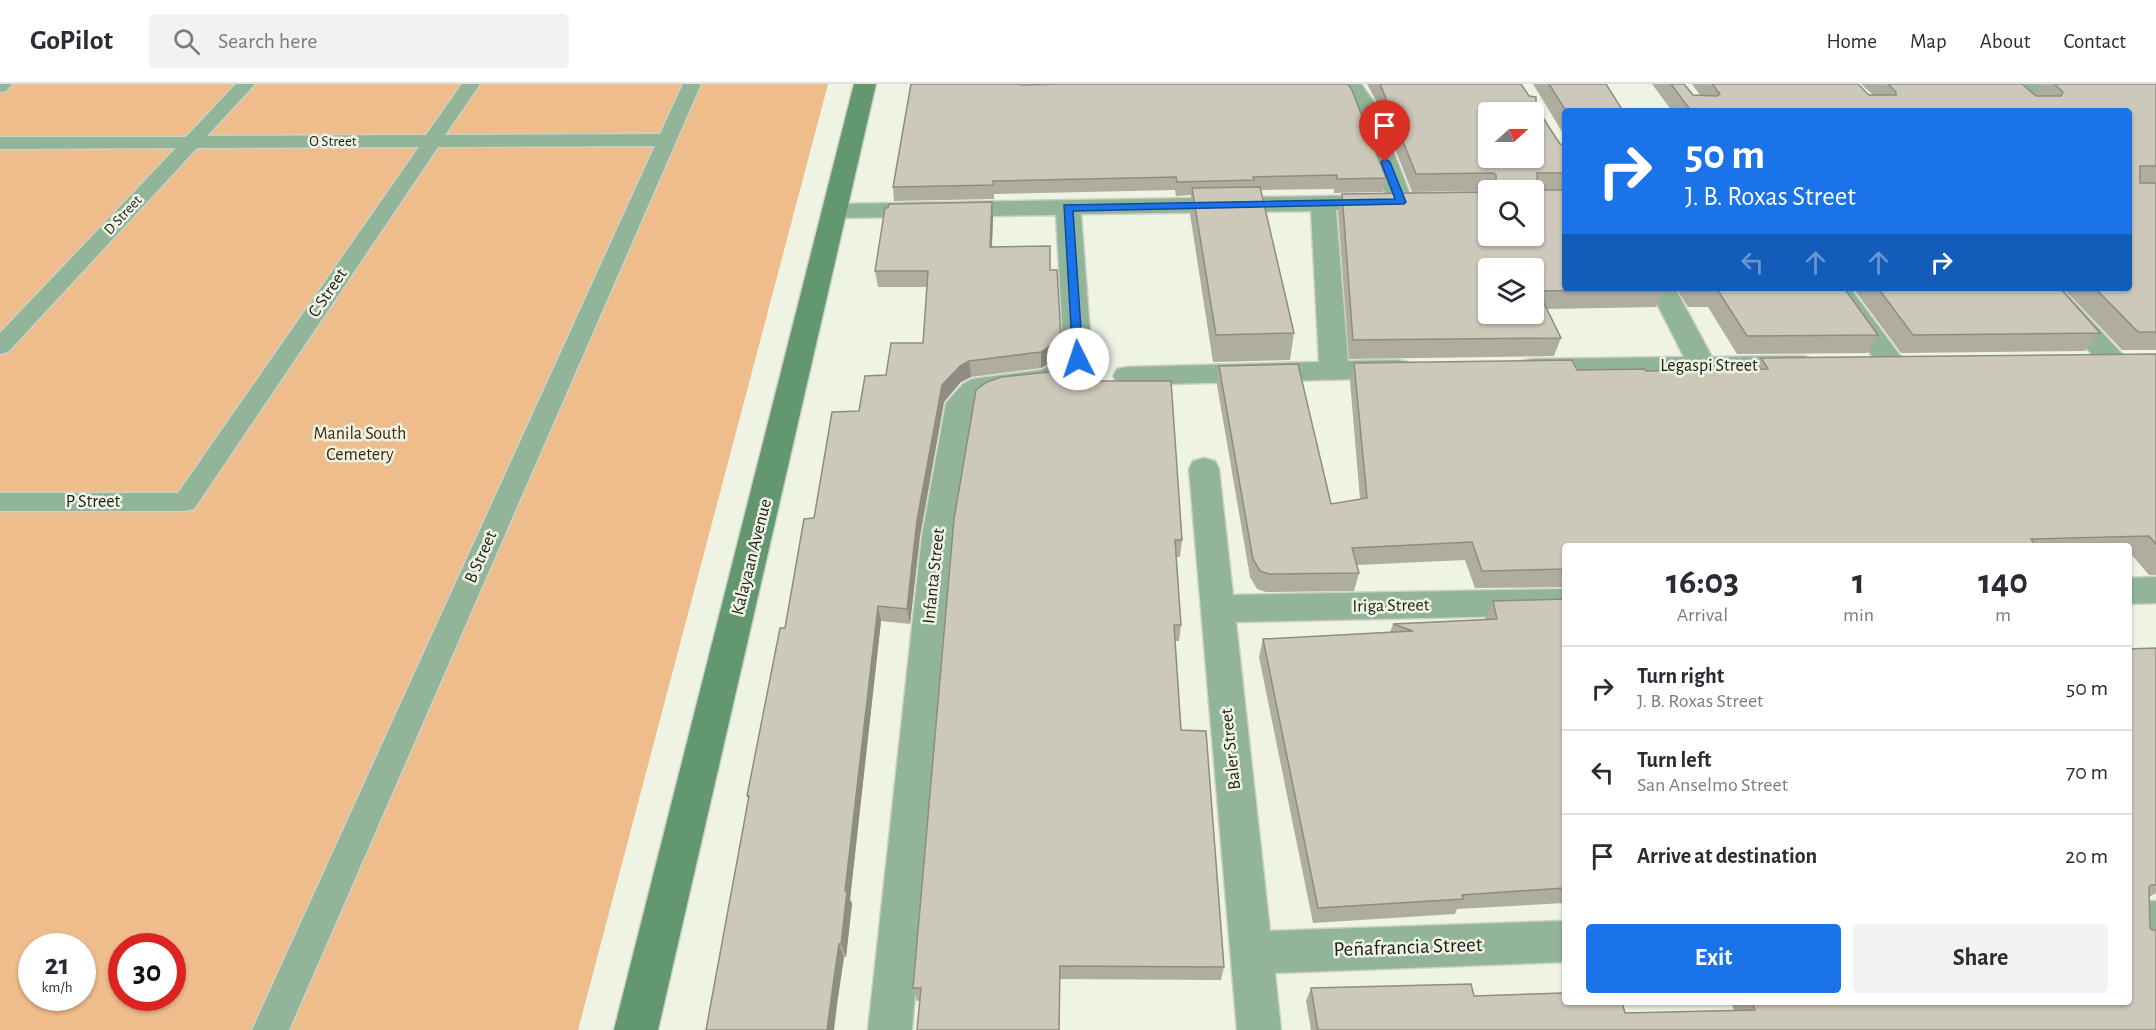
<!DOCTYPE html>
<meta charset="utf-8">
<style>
:root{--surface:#fff;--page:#f2f2f3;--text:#2b2b33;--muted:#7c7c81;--line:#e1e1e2;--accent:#1a73e8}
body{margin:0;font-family:"Alegreya Sans",sans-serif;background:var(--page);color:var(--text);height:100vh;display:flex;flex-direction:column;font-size:22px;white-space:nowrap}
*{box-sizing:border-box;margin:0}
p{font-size:20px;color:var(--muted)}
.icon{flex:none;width:33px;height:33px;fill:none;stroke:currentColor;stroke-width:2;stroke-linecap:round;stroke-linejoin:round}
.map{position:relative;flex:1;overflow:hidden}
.drawer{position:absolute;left:1562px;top:459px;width:570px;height:462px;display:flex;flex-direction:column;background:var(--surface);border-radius:6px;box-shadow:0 2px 4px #0004}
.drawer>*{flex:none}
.top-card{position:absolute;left:1562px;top:24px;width:570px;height:183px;border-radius:6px;box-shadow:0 2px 4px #0004;background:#1a73e8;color:#fff;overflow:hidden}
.needle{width:39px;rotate:69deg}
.controls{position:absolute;left:1478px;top:18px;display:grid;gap:12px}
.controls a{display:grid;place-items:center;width:66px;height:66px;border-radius:6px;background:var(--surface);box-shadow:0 2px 4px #0004;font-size:30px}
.speed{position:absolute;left:18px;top:849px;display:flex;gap:12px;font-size:30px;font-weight:700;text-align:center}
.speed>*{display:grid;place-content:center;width:78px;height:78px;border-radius:50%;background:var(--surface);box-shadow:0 2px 4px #0004;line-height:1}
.speed small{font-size:15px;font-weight:400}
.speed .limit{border:9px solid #d22;background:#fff;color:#111}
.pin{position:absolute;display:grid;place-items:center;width:51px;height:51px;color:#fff;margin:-62px -26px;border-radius:50% 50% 50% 0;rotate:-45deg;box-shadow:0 0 6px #0007}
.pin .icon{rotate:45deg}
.me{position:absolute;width:66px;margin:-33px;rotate:356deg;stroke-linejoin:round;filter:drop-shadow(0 0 4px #0008)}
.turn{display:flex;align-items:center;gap:21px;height:126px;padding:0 24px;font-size:27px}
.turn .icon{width:78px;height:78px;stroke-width:2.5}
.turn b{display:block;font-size:42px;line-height:51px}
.lanes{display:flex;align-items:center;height:57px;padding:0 24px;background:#0003;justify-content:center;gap:30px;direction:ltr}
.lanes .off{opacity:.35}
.eta{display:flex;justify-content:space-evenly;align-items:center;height:102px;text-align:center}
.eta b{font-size:36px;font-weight:700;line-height:42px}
.primary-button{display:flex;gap:12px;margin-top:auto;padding:12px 24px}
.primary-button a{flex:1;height:69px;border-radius:6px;background:var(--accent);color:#fff;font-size:24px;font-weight:700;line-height:69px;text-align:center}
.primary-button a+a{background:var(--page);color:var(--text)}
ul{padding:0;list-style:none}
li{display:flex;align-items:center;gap:18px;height:84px;padding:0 24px;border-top:2px solid var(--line)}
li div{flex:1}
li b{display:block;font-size:22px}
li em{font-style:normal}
header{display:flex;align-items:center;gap:36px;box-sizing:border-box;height:84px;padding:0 30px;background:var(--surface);border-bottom:2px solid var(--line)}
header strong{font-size:28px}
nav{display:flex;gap:33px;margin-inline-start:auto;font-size:21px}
.search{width:420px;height:54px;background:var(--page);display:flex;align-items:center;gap:15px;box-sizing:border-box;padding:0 21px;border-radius:6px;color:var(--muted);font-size:22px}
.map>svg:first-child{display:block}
.green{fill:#efbc8c;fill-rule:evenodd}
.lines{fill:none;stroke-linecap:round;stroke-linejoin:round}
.service-casing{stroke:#ccd1c4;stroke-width:3}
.minor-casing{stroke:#ccd1c4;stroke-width:3}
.secondary-casing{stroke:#ccd1c4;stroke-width:3}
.service{fill:#92b59a;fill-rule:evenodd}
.minor{fill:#92b59a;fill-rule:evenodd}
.secondary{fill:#629770;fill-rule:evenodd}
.wall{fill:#afaca0}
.shaded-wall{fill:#8f8c82}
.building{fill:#ccc8ba;stroke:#8f8c82;stroke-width:1.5;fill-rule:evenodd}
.route{fill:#1a73e8;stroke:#114b97;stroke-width:1.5}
.labels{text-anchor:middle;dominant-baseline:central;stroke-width:5;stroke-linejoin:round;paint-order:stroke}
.far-street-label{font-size:15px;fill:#1c1e19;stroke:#eef3e4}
.street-label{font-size:18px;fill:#1c1e19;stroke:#eef3e4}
.park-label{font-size:18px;fill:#432809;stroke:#eef3e4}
.near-street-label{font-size:21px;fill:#1c1e19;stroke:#eef3e4}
</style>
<header>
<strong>GoPilot</strong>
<div class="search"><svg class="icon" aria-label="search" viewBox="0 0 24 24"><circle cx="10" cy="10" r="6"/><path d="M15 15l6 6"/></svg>Search here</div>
<nav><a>Home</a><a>Map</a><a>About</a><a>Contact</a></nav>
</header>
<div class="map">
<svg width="2156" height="946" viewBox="0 0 2156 946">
<rect width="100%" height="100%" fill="#eef3e4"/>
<path class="green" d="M 0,0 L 828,0 L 578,946 L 0,946 ZM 32,862 L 82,862 L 82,914 L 32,914 ZM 122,862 L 172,862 L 172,914 L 122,914 Z"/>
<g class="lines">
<g class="service-casing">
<g id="service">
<polygon points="0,0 12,0 6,7 0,8"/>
<polygon points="236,0 255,0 207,52 426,51 462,0 480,0 445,51 660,50 683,0 701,0 289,946 252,946 655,62 438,63 194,425 185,427 0,427 0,409 178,409 419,63 197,64 8,268 0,270 0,249 176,64 0,65 0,53 186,53"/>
</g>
</g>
<g class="minor-casing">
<g id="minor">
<path d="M 1339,0 L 1361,0 L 1374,18 L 1413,118 L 1410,123 L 1401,125 L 1393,123 L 1336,126 L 1348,277 L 1398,276 L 1408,278 L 1412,285 L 1408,292 L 1398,294 L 1127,301 L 1117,299 L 1113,292 L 1117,285 L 1127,283 L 1319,278 L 1311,127 L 1081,130 L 1092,275 C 1061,323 1005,291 975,322 L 954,452 L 912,946 L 868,946 L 922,452 L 946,319 L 963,300 L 972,295 L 1042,286 L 1064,273 L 1056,131 L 835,134 L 826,132 L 823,127 L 826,122 L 835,120 L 1386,111 L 1352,18 Z"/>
<path d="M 2000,0 L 2066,0 L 2063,5 C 2045,9 2019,12 2001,8 L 1998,3 Z"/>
<polygon points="1649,204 1675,204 1712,273 1803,272 1813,275 1817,281 1813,287 1803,290 1531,293 1521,291 1517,284 1521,277 1531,275 1684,273"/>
<polygon points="1823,204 1850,204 1907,281 1903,287 1893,290 1883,287"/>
<polygon points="2033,204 2061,204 2124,272 2128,278 2124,284 2114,287 2104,284"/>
<polygon points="1204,374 1215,377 1219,385 1233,511 1564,505 1564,531 1236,538 1270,847 1564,837 1564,878 1275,889 1281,946 1237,946 1189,385 1193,377"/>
<polygon points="2156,493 2156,519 2128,520 2128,494"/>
<polygon points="2156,817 2156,857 2128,858 2128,818"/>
</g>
</g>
<g class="secondary-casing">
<polygon id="secondary" points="854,0 876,0 658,946 614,946"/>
</g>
<use href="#service" class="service"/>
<use href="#minor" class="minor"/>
<use href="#secondary" class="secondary"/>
</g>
<g class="wall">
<polygon points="911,0 1386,94 1383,108 1334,109 1334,105 1260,106 1294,249 1290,276 1213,278 1190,130 1191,111 1176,112 1175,106 994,110 994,115 894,117 893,103"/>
<polygon points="1367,0 1521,0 1560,60 1564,61 1564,204 1665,205 1656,223 1547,225 1561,254 1554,272 1349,275 1338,128 1342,110 1533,106 1412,108 1376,17"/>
<polygon points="1533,0 1606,0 1623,27 1564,27 1564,51"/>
<polygon points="1652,0 1684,0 1693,11 1700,11 1692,0 1858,0 1869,11 1873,11 1861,0 2022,0 2036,12 2034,10 2041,0 2156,0 2156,266 2122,266 2063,204 2128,204 2128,27 1672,27"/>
<polygon points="993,134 992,163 1050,186 1062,272 1041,284 971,293 961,298 944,318 920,452 910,540 881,537 850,815 852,820 846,873 844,873 838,913 747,712 785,544 814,434 859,327 886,291 923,259 927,203 878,203 875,187"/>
<polygon points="1676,204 1844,204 1878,251 1867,269 1737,270 1708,223 1688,223"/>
<polygon points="1853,204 2060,204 2100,249 2085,267 1901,269"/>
<polygon points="2156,270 2156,491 2149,491 2131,470 2128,470 2128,462 1564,462 1564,503 1475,504 1465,476 1357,481 1359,489 1354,507 1266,508 1257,505 1250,493 1217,301 1219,282 1331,420 1360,415 1350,297 1354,279 1646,287 1755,285 1761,274"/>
<polygon points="1065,297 1182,456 1180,473 1176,473 1181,541 1179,557 1175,557 1181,646 1224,883 1221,896 1060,895 917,917 913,904"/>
<polygon points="1564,515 1564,819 1457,825 1455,830 1313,839 1259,573 1263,555 1390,549 1393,540 1485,535 1493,517"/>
<polygon points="2156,564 2156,809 2149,813 2150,844 2156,946 1311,946 1306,917 1311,904 1474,912 1625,929 1734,926 1731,918 2128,918"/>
</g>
<g class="shaded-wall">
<polygon points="992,118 993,134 991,179 990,163"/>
<polygon points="1061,256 1062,272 1041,284 1041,268"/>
<polygon points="969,277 971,293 961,298 944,318 920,452 910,540 907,525 917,436 942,301 960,282"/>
<polygon points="878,522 881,537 850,815 852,820 846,873 841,860 845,807"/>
<polygon points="839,860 844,873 838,913 834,946 827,946 833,901"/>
</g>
<g class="building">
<polygon points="911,0 1018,0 1022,1 1061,0 1348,0 1352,6 1386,94 1337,95 1337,91 1253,93 1254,96 1177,98 1176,93 993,97 993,101 893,103"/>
<path d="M 1380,0 L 1521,0 L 1529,12 L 1536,13 L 1536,23 L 1560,60 L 1564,61 L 1564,89 L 1537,89 L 1537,106 L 1564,106 L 1564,204 L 1664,204 L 1665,205 L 1542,207 L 1543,209 L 1539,209 L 1561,254 L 1353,256 L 1342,110 L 1488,108 L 1488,152 L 1533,152 L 1533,106 L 1494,106 L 1496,105 L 1496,91 L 1493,89 L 1416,90 ZM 1488,28 L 1533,28 L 1533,74 L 1488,74 ZM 1488,184 L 1533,184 L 1533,230 L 1488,230 Z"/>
<polygon points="1549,0 1606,0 1623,27 1566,27"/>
<polygon points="1671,0 1684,0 1693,11 1717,12 1720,10 1712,0 1858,0 1869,11 1896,11 1896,8 1888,0 2022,0 2036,12 2061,12 2063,8 2054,0 2156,0 2156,82 2140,82 2140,99 2156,99 2156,248 2138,248 2095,204 2128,204 2128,27 1691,27"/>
<polygon points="1260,103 1294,249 1216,251 1192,104"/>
<polygon points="992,118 990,163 1050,162 1050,186 1057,186 1061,256 1041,268 969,277 960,282 942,301 917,436 907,525 878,522 845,807 847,807 841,860 839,860 833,901 827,946 706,946 749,712 747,712 780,544 785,544 804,435 814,434 832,328 859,327 865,292 886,291 891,259 923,259 928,187 875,187 885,124 888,124 889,120"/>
<polygon points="1696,204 1844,204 1878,251 1747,252 1717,205 1696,205"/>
<polygon points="1878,204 2060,204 2100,249 1913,251"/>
<polygon points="2156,270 2156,460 2149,452 2031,455 2036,462 1564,462 1564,485 1482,487 1472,458 1352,464 1359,489 1269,490 1260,487 1253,475 1219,282 1298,280 1331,420 1367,414 1354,279 1572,276 1577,286 1645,285 1646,287 1768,285 1761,274"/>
<polygon points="1064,283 1065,297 1171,297 1182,456 1175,456 1181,541 1174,541 1181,646 1206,647 1224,883 1060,882 1059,946 917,946 921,904 913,904 954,435 976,306 987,298 1001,293 1049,288"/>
<polygon points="1564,515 1564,804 1462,811 1463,815 1318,824 1263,555 1413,547 1393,540 1497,535 1493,517"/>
<polygon points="2156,564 2156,801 2151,801 2149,803 2150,844 2152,846 2156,846 2156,946 1318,946 1311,904 1471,900 1474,912 1564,909 1564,918 1622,918 1625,929 1755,926 1752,918 2128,918 2128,565"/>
</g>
<polygon class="route" points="1385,75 1390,78 1406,118 1404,120 1073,127 1083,275 1082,278 1073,278 1064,121 1395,115 1381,78"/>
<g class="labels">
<g class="far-street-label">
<text x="333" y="57">O Street</text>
<text transform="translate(123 131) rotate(-47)">D Street</text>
</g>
<g class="street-label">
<text transform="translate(328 209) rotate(-56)">C Street</text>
<text x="1709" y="282">Legaspi Street</text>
<text x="93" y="418">P Street</text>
<text transform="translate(481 473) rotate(-66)">B Street</text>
<text transform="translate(752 473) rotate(-76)">Kalayaan Avenue</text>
<text transform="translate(934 492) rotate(-84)">Infanta Street</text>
<text transform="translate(1391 522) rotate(-1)">Iriga Street</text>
<text transform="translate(1231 665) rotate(-96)">Baler Street</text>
</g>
<g class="park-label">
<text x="360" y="350">Manila South<tspan x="360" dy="21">Cemetery</tspan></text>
</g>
<g class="near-street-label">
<text transform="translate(1408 863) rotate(-2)">Peñafrancia Street</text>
</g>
</g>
</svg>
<div class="controls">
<a><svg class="needle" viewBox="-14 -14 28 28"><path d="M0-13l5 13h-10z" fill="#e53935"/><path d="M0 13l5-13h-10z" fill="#7c7c81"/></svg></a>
<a><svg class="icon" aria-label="search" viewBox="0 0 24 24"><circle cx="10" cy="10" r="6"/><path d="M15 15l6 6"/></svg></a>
<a><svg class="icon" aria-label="layers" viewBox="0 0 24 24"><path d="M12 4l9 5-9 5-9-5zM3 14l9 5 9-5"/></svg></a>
</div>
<div class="speed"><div>21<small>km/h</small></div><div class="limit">30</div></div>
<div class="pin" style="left:1385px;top:78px;background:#d93025"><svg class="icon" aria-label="arrive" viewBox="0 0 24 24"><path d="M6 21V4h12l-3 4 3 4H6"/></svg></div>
<svg class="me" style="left:1078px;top:275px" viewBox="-20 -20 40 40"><circle r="19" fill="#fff"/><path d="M0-13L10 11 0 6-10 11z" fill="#1a73e8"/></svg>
<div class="top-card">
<div class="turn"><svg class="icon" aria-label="right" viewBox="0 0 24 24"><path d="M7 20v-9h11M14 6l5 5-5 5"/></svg><div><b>50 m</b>J. B. Roxas Street</div></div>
<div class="lanes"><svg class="icon off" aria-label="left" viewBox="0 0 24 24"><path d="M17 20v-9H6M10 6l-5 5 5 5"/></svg><svg class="icon off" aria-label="ahead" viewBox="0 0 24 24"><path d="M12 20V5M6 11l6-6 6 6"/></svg><svg class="icon off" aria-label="ahead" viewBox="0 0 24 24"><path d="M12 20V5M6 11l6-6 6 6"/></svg><svg class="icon" aria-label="right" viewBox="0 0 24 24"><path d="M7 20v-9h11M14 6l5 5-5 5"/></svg></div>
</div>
<section class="drawer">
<div class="eta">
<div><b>16:03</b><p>Arrival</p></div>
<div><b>1</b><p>min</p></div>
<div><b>140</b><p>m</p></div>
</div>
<ul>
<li><svg class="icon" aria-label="right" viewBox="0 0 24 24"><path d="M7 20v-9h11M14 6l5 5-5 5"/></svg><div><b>Turn right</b><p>J. B. Roxas Street</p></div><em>50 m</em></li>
<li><svg class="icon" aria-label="left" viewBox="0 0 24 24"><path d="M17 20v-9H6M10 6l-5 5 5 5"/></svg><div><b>Turn left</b><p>San Anselmo Street</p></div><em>70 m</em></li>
<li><svg class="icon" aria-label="arrive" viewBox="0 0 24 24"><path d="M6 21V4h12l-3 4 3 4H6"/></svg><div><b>Arrive at destination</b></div><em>20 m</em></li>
</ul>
<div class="primary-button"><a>Exit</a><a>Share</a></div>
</section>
</div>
